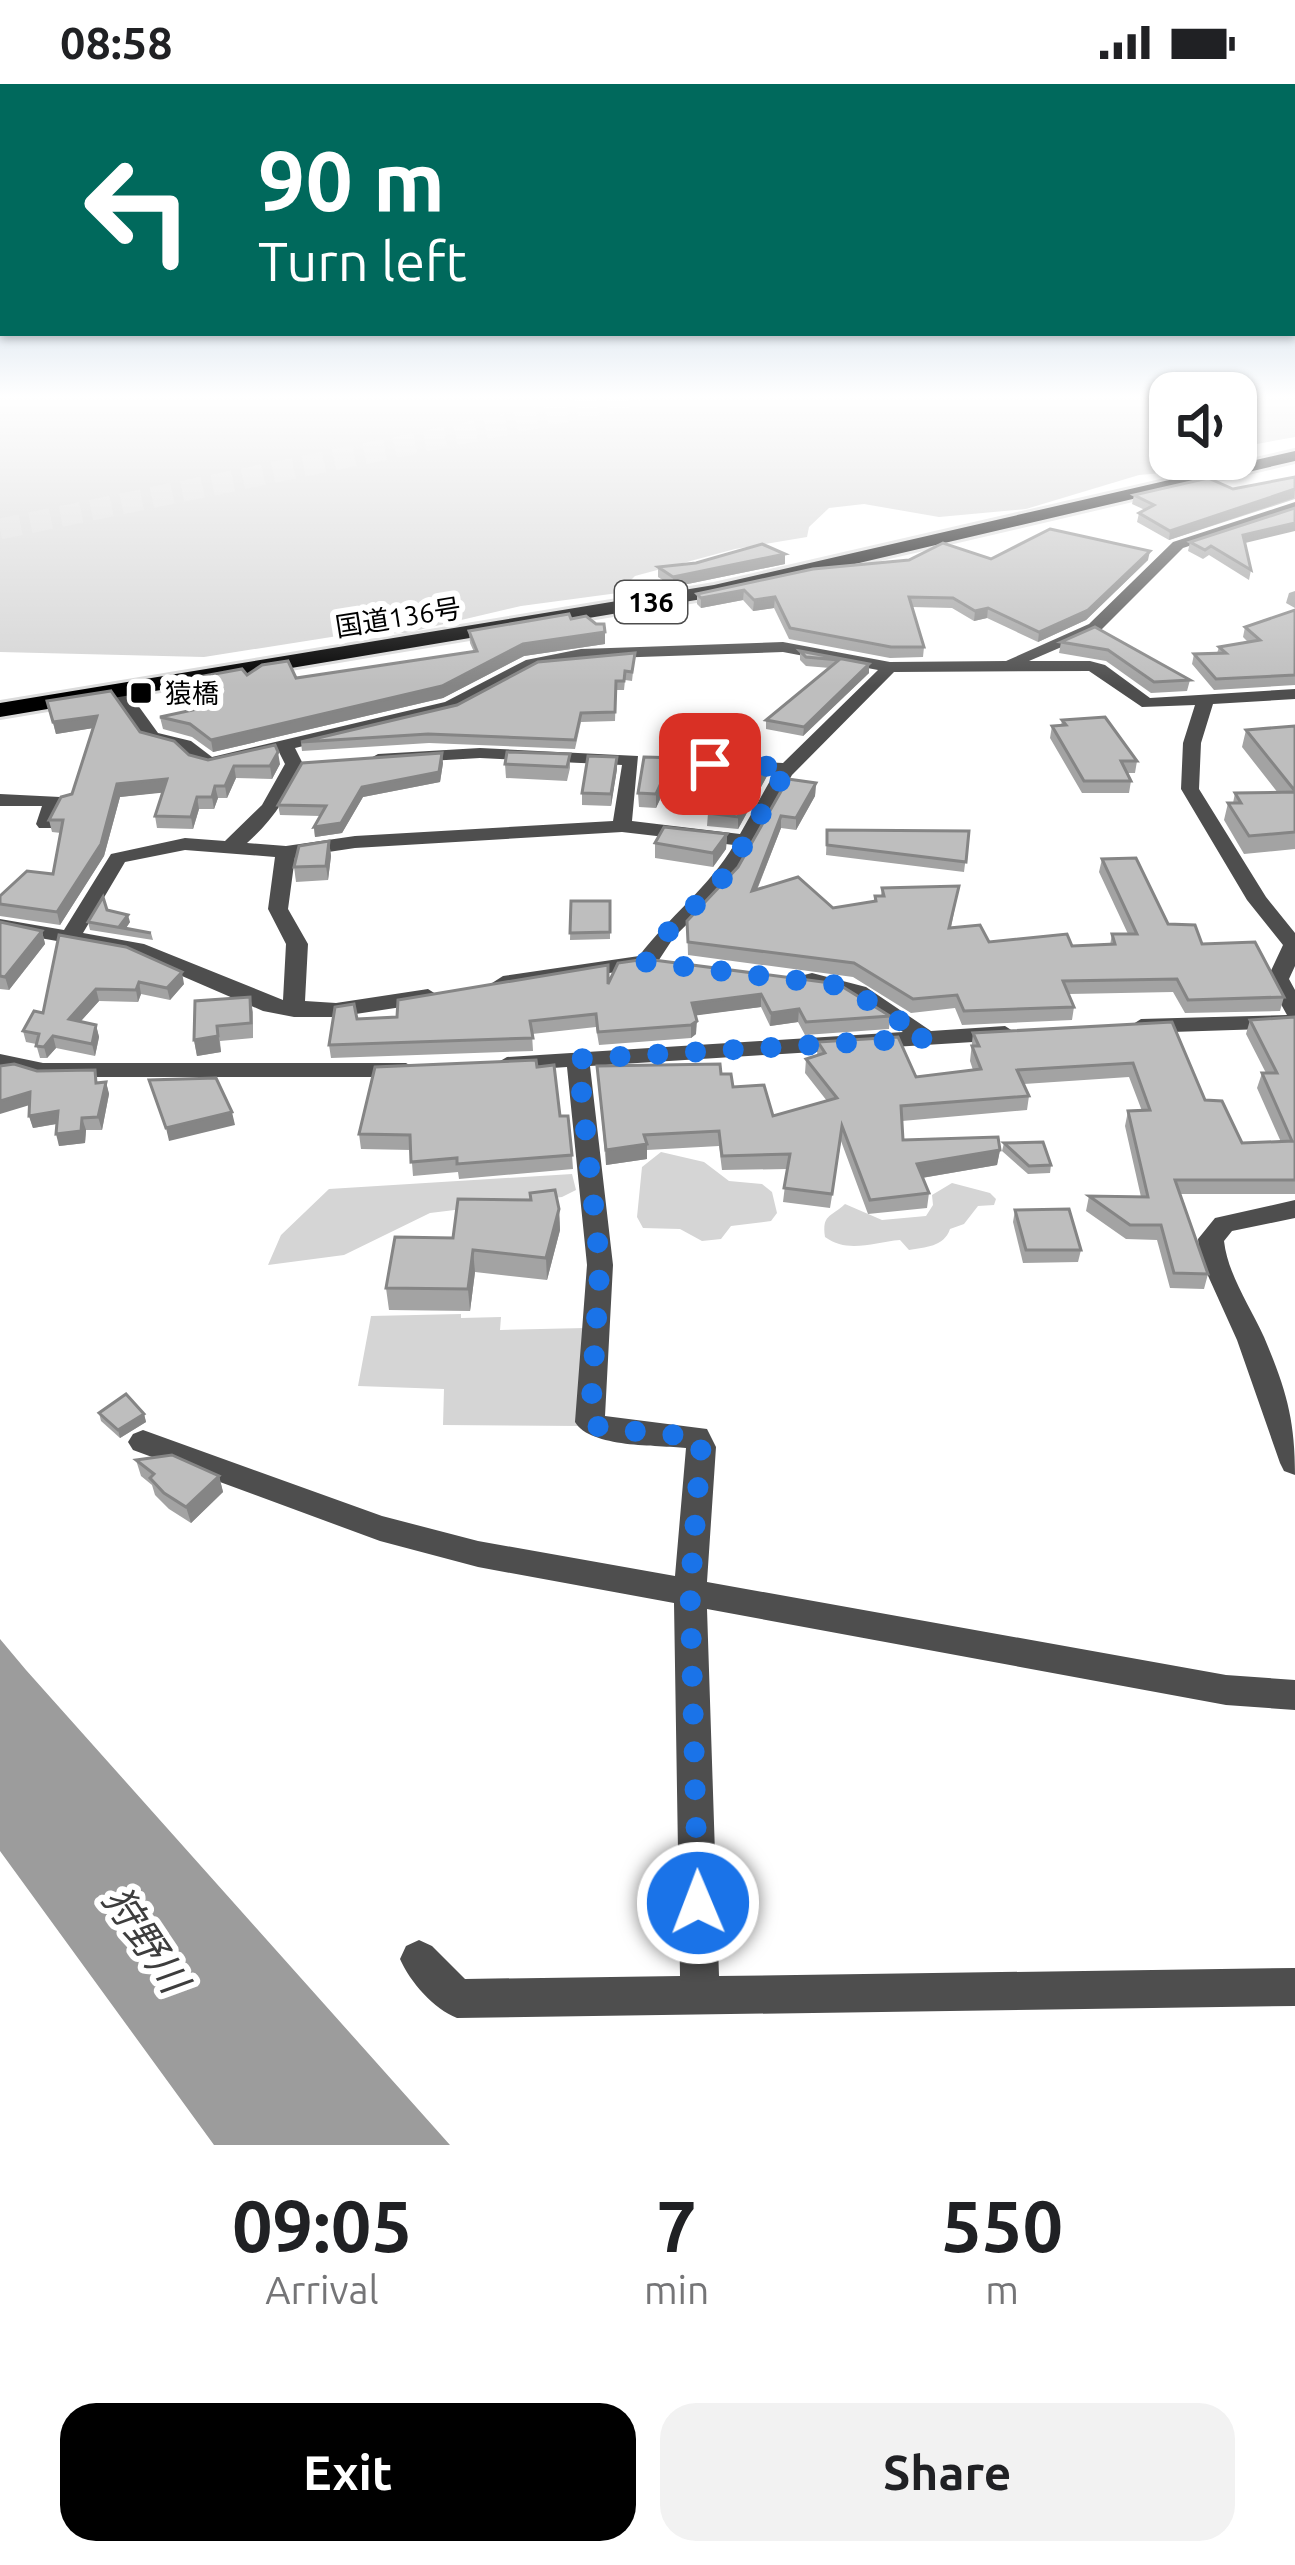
<!DOCTYPE html>
<meta charset="utf-8">
<style>
:root{--surface:#fff;--page:#f2f2f2;--text:#202124;--muted:#757577;--accent:#000}
body{margin:0;font-family:Ubuntu,"Noto Sans JP",sans-serif;background:var(--page);color:var(--text);height:100vh;display:flex;flex-direction:column;font-size:45px;white-space:nowrap}
*{box-sizing:border-box;margin:0}
p{font-size:39px;color:var(--muted)}
.icon{flex:none;width:66px;height:66px;fill:none;stroke:currentColor;stroke-width:2;stroke-linecap:round;stroke-linejoin:round}
.map{position:relative;height:2061px;overflow:hidden}
.sheet{display:flex;flex-direction:column;background:var(--surface);flex:1}
.sheet>*{flex:none}
.hud{position:absolute;left:0px;top:0px;width:1296px;height:252px;box-shadow:0 3px 9px #0004;background:#00695c;color:#fff;overflow:hidden}
.buttons{position:absolute;left:1149px;top:288px;display:grid;gap:24px}
.buttons a{display:grid;place-items:center;width:108px;height:108px;border-radius:24px;background:var(--surface);box-shadow:0 3px 9px #0004;font-size:60px}
.pin{position:absolute;display:grid;place-items:center;width:102px;height:102px;color:#fff;margin:-51px;border-radius:24px;box-shadow:0 6px 18px #0006}
.me{position:absolute;width:132px;margin:-66px;rotate:359deg;stroke-linejoin:round;filter:drop-shadow(0 0 9px #0008)}
.turn{display:flex;align-items:center;gap:42px;height:252px;padding:0 60px;font-size:54px}
.turn .icon{width:156px;height:156px;stroke-width:2.5}
.turn b{display:block;font-size:84px;line-height:102px}
.eta{display:flex;justify-content:space-evenly;align-items:center;height:204px;text-align:center}
.eta b{font-size:72px;font-weight:600;line-height:84px}
.primary-button{display:flex;gap:24px;margin-top:auto;padding:24px 60px}
.primary-button a{flex:1;height:138px;border-radius:36px;background:var(--accent);color:#fff;font-size:48px;font-weight:600;line-height:138px;text-align:center}
.primary-button a+a{background:var(--page);color:var(--text)}
.status{display:flex;justify-content:space-between;align-items:center;height:84px;padding:0 60px;background:var(--surface);direction:ltr}
.status svg{height:33px;fill:currentColor}
.map>svg:first-child{display:block}
.green{fill:#d5d5d5}
.water{fill:#9c9c9c}
.lines{fill:none;stroke-linecap:round;stroke-linejoin:round}
.motorway-tunnel{stroke:#d9d9d9;stroke-width:21;stroke-dasharray:21 10;stroke-linecap:butt}
.trunk-casing{stroke:#dbdbdb;stroke-width:6}
.minor{fill:#4e4e4e;fill-rule:evenodd}
.trunk{fill:#000;fill-rule:evenodd}
.wall{fill:#a3a3a3}
.shaded-wall{fill:#858585}
.building{fill:#bebebe;stroke:#858585;stroke-width:3}
.route{stroke:#1a73e8;stroke-width:21;stroke-dasharray:0 37.8}
.poi-dot{fill:#000;stroke:#fff;stroke-width:4.5}
.labels{text-anchor:middle;dominant-baseline:central;stroke-width:12;stroke-linejoin:round;paint-order:stroke}
.shield{fill:#fff;stroke:#4c4c4c;stroke-width:3}
.shield-label{font-size:27px;font-weight:bold;fill:#000}
.far-street-label{font-size:27px;fill:#000;stroke:#fff}
.far-poi-label{font-size:27px;fill:#000;stroke:#fff;text-anchor:start}
.near-water-label{font-size:39px;font-style:italic;fill:#3d3d3d;stroke:#fff}
</style>
<div class="status"><b>08:58</b><svg viewBox="0 0 49 12"><path d="M0 12V9h3v3zM5 12V6h3v6zM10 12V3h3v9zM15 12V0h3v12zM26 1h20v11H26zM47 4h2v5h-2z"/></svg></div>
<div class="map">
<svg width="1295" height="2061" viewBox="0 0 1295 2061">
<rect width="100%" height="100%" fill="#fff"/>
<g class="green">
<polygon points="0,313 1170,313 1170,375 1236,375 1236,313 1295,313 1295,353 1257,360 1230,383 1139,391 1026,425 939,433 864,420 829,424 809,443 807,453 735,465 635,492 618,509 521,522 406,549 344,551 204,573 0,568"/>
<polygon points="661,1068 704,1078 729,1097 762,1100 772,1108 777,1129 771,1137 731,1142 721,1155 702,1157 680,1145 643,1144 637,1133 642,1083"/>
<polygon points="572,1090 576,1106 562,1113 430,1129 344,1171 268,1181 281,1151 329,1105"/>
<path d="M 952,1099 L 990,1109 L 996,1115 L 994,1121 L 978,1122 L 964,1140 L 950,1145 C 944,1163 925,1163 909,1166 L 900,1156 C 874,1158 848,1170 825,1153 C 822,1130 830,1134 845,1120 L 882,1136 L 926,1132 L 933,1121 L 932,1111 Z"/>
<polygon points="461,1230 461,1234 501,1233 500,1246 585,1244 581,1342 443,1341 444,1305 358,1302 371,1232"/>
</g>
<polygon class="water" points="0,1555 26,1586 450,2061 214,2061 0,1767"/>
<g class="lines">
<polyline class="motorway-tunnel" points="0,445 639,313"/>
<g class="trunk-casing">
<polygon id="trunk" points="1295,367 1295,377 714,513 0,633 0,619 714,501"/>
</g>
<g class="minor">
<path d="M 1295,418 L 1295,427 L 1183,464 L 1101,546 L 1029,577 L 1090,577 L 1105,581 L 1150,614 L 1295,605 L 1295,615 L 1213,620 L 1201,659 L 1199,705 L 1266,813 L 1295,849 L 1295,882 L 1289,895 L 1295,906 L 1295,944 L 1141,949 L 1130,942 L 1141,935 L 1287,931 L 1267,895 L 1283,861 L 1247,816 L 1181,705 L 1183,659 L 1195,621 L 1142,623 L 1089,587 L 894,588 L 792,691 L 734,794 L 674,853 L 655,882 L 647,883 L 503,906 L 492,899 L 503,892 L 639,872 C 669,833 709,803 734,761 L 622,748 L 355,764 L 295,773 L 288,825 L 308,860 L 305,917 L 336,919 L 428,905 L 439,912 L 428,919 L 336,933 L 294,933 L 263,927 L 131,870 L 0,847 L 0,835 L 64,846 L 111,770 L 185,754 L 225,757 L 262,721 L 285,680 L 279,668 L 211,684 L 192,679 L 179,665 L 146,657 L 110,606 L 112,602 L 124,602 L 158,649 L 191,657 L 212,673 L 445,618 L 526,576 L 581,565 L 783,558 L 890,578 L 1006,577 L 1089,540 L 1173,458 ZM 783,568 L 878,586 L 783,679 L 652,672 L 643,677 L 652,682 L 775,688 L 740,750 L 632,737 L 638,672 L 480,664 L 378,670 L 369,675 L 378,680 L 480,674 L 622,681 L 613,737 L 355,752 L 286,762 L 247,759 C 272,737 289,711 303,680 L 295,664 L 457,626 L 537,583 L 581,575 ZM 185,766 L 275,773 L 268,825 L 286,860 L 283,916 L 144,860 L 83,849 L 125,778 Z"/>
<polygon points="0,710 60,713 62,717 53,744 39,744 36,740 42,722 0,722"/>
<path d="M 812,889 L 866,903 L 931,947 L 1005,942 L 1016,949 L 1005,956 L 590,982 L 613,1181 L 605,1332 L 707,1345 L 716,1363 L 707,1498 L 1226,1591 L 1295,1596 L 1295,1626 L 1226,1621 L 707,1525 L 719,1892 L 1295,1884 L 1295,1922 L 457,1934 C 434,1925 410,1898 400,1875 L 406,1862 L 419,1856 L 432,1862 L 465,1895 L 680,1892 L 674,1519 L 478,1483 L 380,1457 L 133,1366 L 128,1358 L 133,1350 L 143,1346 L 382,1432 L 478,1457 L 675,1492 L 686,1364 C 658,1361 590,1364 575,1338 L 587,1181 L 567,983 L 507,987 L 495,980 L 507,973 L 903,948 L 850,913 L 804,901 L 801,896 L 804,891 Z"/>
<polygon points="0,970 43,979 406,979 418,986 406,993 43,993 0,984"/>
<path d="M 1295,1116 L 1295,1134 L 1232,1147 L 1224,1157 C 1228,1191 1250,1222 1264,1253 C 1286,1305 1295,1335 1295,1391 L 1284,1387 L 1280,1379 L 1237,1256 L 1200,1174 L 1198,1155 L 1215,1134 Z"/>
</g>
<use href="#trunk" class="trunk"/>
</g>
<g class="wall">
<polygon points="1295,393 1295,415 1169,456 1137,438 1139,429 1145,426 1132,420 1134,411 1233,405"/>
<polygon points="1190,458 1245,459 1251,486 1249,496 1209,471 1203,475 1188,467"/>
<polygon points="991,475 1148,476 1086,536 1038,558 987,534 974,537 952,524 912,523 924,563 923,573 890,574 789,555 774,524 753,527 743,516 701,524 697,520 697,510"/>
<polygon points="785,480 673,503 658,493 658,483"/>
<polygon points="1295,507 1295,524 1286,519 1289,509"/>
<polygon points="1295,526 1295,601 1214,606 1192,580 1194,570 1217,569 1219,563 1248,558 1243,553 1245,543"/>
<polygon points="571,535 605,560 524,572 443,614 213,668 192,653 163,645 160,633 199,625 190,607 187,595 247,591 296,594 474,568 470,559 469,547"/>
<polygon points="1095,543 1190,596 1187,607 1151,609 1106,577 1059,569 1061,558"/>
<polygon points="800,567 869,580 869,589 803,652 766,645 766,636 830,584 806,582 800,576"/>
<polygon points="635,569 632,597 625,596 624,606 616,606 615,637 581,638 575,665 429,659 302,667 301,658 457,621"/>
<polygon points="47,617 140,648 189,671 208,676 280,680 272,695 236,694 227,714 218,714 214,725 199,725 193,745 157,744 155,732 163,708 120,713 104,772 60,841 0,832 0,812 53,790 61,749 52,748 49,736 72,710 93,644 56,650"/>
<polygon points="1062,636 1137,677 1135,689 1127,689 1131,697 1129,709 1082,709 1050,654 1052,642 1061,642"/>
<polygon points="1295,642 1295,765 1244,770 1224,736 1228,719 1233,719 1235,709 1278,709 1242,663 1246,646"/>
<polygon points="570,670 570,684 567,697 506,694 505,680"/>
<polygon points="617,673 617,685 611,722 582,721 582,709"/>
<polygon points="680,674 681,711 662,711 656,724 639,723 638,709"/>
<polygon points="443,679 440,698 363,713 342,749 315,753 314,743 320,732 280,731 278,721"/>
<polygon points="768,680 767,692 738,745 707,742 708,729"/>
<polygon points="788,695 816,699 815,712 796,746 781,744 757,806 833,824 874,817 875,812 881,812 882,804 959,802 951,844 989,858 1072,862 1110,861 1112,850 1128,850 1099,788 1102,775 1168,840 1284,913 1280,927 1185,929 1173,908 1069,910 1074,923 1072,936 962,941 955,924 911,929 853,893 688,871 687,837 738,783"/>
<polygon points="827,746 969,747 964,788 826,771"/>
<polygon points="727,750 726,765 713,783 655,774 655,759"/>
<polygon points="329,757 331,772 328,796 296,798 294,783"/>
<polygon points="571,817 610,817 610,855 570,856"/>
<polygon points="107,826 130,838 126,844 151,849 153,856 90,846 88,838"/>
<polygon points="0,838 42,847 45,860 9,906 0,905"/>
<polygon points="59,851 184,900 170,916 141,910 138,918 99,917 80,938 96,941 99,953 95,972 56,964 47,974 40,974 36,960 26,958 23,947 43,929"/>
<polygon points="618,879 890,932 889,945 805,951 798,938 770,942 761,923 695,931 696,950 691,954 599,961 596,943 532,950 533,967 331,974 329,961 357,935 397,933 609,899"/>
<polygon points="250,913 253,928 253,954 220,957 221,968 197,972 194,956"/>
<polygon points="1295,933 1295,1110 1180,1110 1208,1190 1204,1205 1170,1204 1157,1156 1126,1155 1086,1127 1089,1112 1141,1113 1125,1042 1128,1027 1142,1027 1129,993 1024,1000 1029,1012 1027,1026 902,1037 903,1056 1000,1066 997,1081 922,1094 929,1109 927,1124 868,1130 841,1057 830,1124 783,1118 787,1085 722,1086 719,1062 647,1066 647,1075 606,1081 597,982 721,990 733,1003 773,1032 827,1017 805,989 806,975 817,972 818,958 916,993 973,986 970,977 973,949 1172,938 1205,1016 1242,1059 1281,1058 1257,1004 1262,989 1266,989 1246,950 1250,936"/>
<polygon points="537,983 560,1032 572,1071 573,1085 459,1095 458,1088 413,1092 411,1066 361,1065 359,1050"/>
<polygon points="37,987 98,999 106,998 109,1010 102,1046 86,1046 85,1059 59,1062 57,1040 33,1044 29,1032 29,1022"/>
<polygon points="1004,1059 1051,1081 1050,1089 1028,1090 1002,1067"/>
<polygon points="559,1125 560,1146 547,1196 475,1188 470,1227 389,1226 386,1204 453,1154"/>
<polygon points="1015,1126 1081,1166 1078,1178 1023,1179 1013,1138"/>
<polygon points="99,1329 144,1330 146,1338 120,1354 101,1337"/>
<polygon points="136,1376 219,1392 223,1408 191,1439 169,1425 155,1411 152,1401 141,1392"/>
</g>
<g class="shaded-wall">
<polygon points="1295,405 1294,414 1169,456 1170,447"/>
<polygon points="1295,439 1295,447 1241,460 1243,451"/>
<polygon points="1150,467 1148,476 1086,536 1038,558 1039,548"/>
<polygon points="785,470 785,480 673,503 673,493"/>
<polygon points="744,506 743,516 701,524 701,514"/>
<polygon points="775,513 774,524 753,527 754,516"/>
<polygon points="988,524 987,534 974,537 975,527"/>
<polygon points="605,548 605,560 524,572 443,614 213,668 211,656 523,560"/>
<polygon points="869,580 869,589 803,652 804,643"/>
<polygon points="97,632 100,643 56,650 53,638"/>
<polygon points="278,668 280,680 272,695 270,682"/>
<polygon points="442,669 443,679 440,698 363,713 342,749 315,753 314,743 362,703"/>
<polygon points="617,673 617,685 611,722 611,710"/>
<polygon points="768,680 767,692 738,745 738,733"/>
<polygon points="234,682 236,694 227,714 225,702"/>
<polygon points="167,695 169,708 120,713 104,772 60,841 57,828 117,700"/>
<polygon points="662,697 662,711 656,724 656,710"/>
<polygon points="816,699 815,712 796,746 796,734"/>
<polygon points="215,702 218,714 214,725 212,713"/>
<polygon points="197,713 199,725 193,745 191,733"/>
<polygon points="781,732 781,744 751,820 752,807"/>
<polygon points="727,750 726,765 713,783 713,769"/>
<polygon points="329,757 331,772 328,796 326,782"/>
<polygon points="128,831 130,838 126,844 119,843"/>
<polygon points="42,847 45,860 9,906 5,893"/>
<polygon points="182,888 184,900 170,916 167,904"/>
<polygon points="139,898 141,910 138,918 136,906"/>
<polygon points="96,905 99,917 72,947 69,935"/>
<polygon points="761,910 761,923 692,932 692,919"/>
<polygon points="799,925 798,938 770,942 771,929"/>
<polygon points="697,937 696,950 691,954 691,941"/>
<polygon points="96,941 99,953 95,972 92,960"/>
<polygon points="217,942 221,968 197,972 194,956"/>
<polygon points="53,952 56,964 47,974 44,963"/>
<polygon points="106,998 109,1010 102,1046 98,1033"/>
<polygon points="30,1008 33,1020 0,1030 0,1017"/>
<polygon points="58,1027 61,1039 33,1044 29,1032"/>
<polygon points="232,1028 235,1041 169,1057 166,1044"/>
<polygon points="82,1034 86,1046 85,1059 59,1062 56,1050"/>
<polygon points="647,1060 647,1075 606,1081 606,1066"/>
<polygon points="1000,1066 997,1081 915,1095 917,1080"/>
<polygon points="559,1125 560,1146 547,1196 546,1174"/>
<polygon points="473,1166 475,1188 470,1227 468,1205"/>
<polygon points="144,1330 146,1338 120,1354 118,1346"/>
<polygon points="219,1392 223,1408 191,1439 186,1423"/>
</g>
<g class="building">
<polygon points="1295,393 1295,405 1170,447 1139,429 1154,421 1134,411 1208,394 1233,405"/>
<polygon points="1295,424 1295,439 1243,451 1251,486 1211,462 1205,466 1190,458"/>
<polygon points="1050,445 1150,467 1088,526 1039,548 988,524 975,527 953,514 909,513 924,563 891,563 790,544 775,513 754,516 744,506 701,514 697,510 813,485 909,476 943,459 991,475"/>
<polygon points="762,460 785,470 673,493 658,483 696,479"/>
<polygon points="1295,526 1295,591 1216,595 1194,570 1226,569 1219,563 1260,556 1245,543"/>
<polygon points="569,530 571,535 586,532 596,540 604,540 605,548 523,560 442,602 211,656 190,640 160,633 202,624 187,595 242,585 247,591 262,581 288,577 296,594 477,567 469,547"/>
<polygon points="1095,543 1190,596 1154,598 1108,566 1061,558"/>
<polygon points="800,567 869,580 804,643 766,636 839,576 806,573"/>
<polygon points="635,569 632,588 625,587 624,597 616,597 615,628 581,629 575,656 428,650 301,658 457,621 538,578"/>
<polygon points="111,607 140,648 174,657 189,671 208,676 275,661 278,668 270,682 234,682 225,702 215,702 212,713 197,713 191,733 155,732 167,695 117,700 101,760 57,828 0,820 0,812 27,787 53,790 63,736 49,736 61,713 72,710 97,632 53,638 47,617"/>
<polygon points="1105,633 1137,677 1121,677 1131,697 1084,697 1052,642 1066,641 1062,636"/>
<polygon points="1295,642 1295,707 1246,646"/>
<polygon points="507,668 570,670 567,683 505,680"/>
<polygon points="442,669 439,688 362,703 341,739 314,743 326,722 278,721 302,679"/>
<polygon points="588,672 617,673 611,710 582,709"/>
<polygon points="644,673 680,674 681,697 662,697 656,710 638,709"/>
<polygon points="768,680 738,733 708,729 734,682"/>
<polygon points="788,695 816,699 796,734 781,732 752,807 798,793 833,824 876,817 875,812 884,812 882,804 959,802 949,844 980,841 989,858 1067,850 1072,862 1115,860 1112,850 1137,850 1102,775 1136,774 1168,840 1195,841 1202,860 1255,858 1284,913 1188,916 1177,895 1063,897 1074,923 964,927 957,911 913,915 854,879 688,858 687,837 738,783"/>
<polygon points="1295,708 1295,748 1249,752 1228,719 1241,719 1235,709"/>
<polygon points="664,743 727,750 713,769 655,759"/>
<polygon points="827,746 969,747 966,778 827,761"/>
<polygon points="329,757 326,782 294,783 299,762"/>
<polygon points="103,813 107,826 128,831 119,843 151,849 88,838"/>
<polygon points="571,817 610,817 610,848 570,849"/>
<polygon points="0,838 42,847 5,893 0,892"/>
<polygon points="59,851 126,863 182,888 167,904 139,898 136,906 96,905 69,935 96,941 92,960 53,952 44,963 36,962 39,950 23,947 34,927 43,929"/>
<polygon points="646,875 838,900 890,932 806,938 799,925 771,929 761,910 692,919 697,937 691,941 598,948 596,930 530,937 533,954 329,961 335,923 354,920 357,935 397,933 398,916 608,881 608,900 618,879"/>
<polygon points="250,913 251,939 217,942 218,952 194,956 195,917"/>
<polygon points="1295,933 1295,1096 1175,1096 1208,1190 1174,1189 1161,1141 1130,1141 1089,1112 1148,1113 1128,1027 1150,1026 1133,979 1017,986 1029,1012 901,1022 903,1056 998,1053 1000,1066 917,1080 929,1109 870,1116 842,1042 832,1110 784,1104 790,1070 722,1072 719,1047 644,1051 647,1060 606,1066 597,982 720,980 721,990 731,990 733,1003 764,1001 773,1032 837,1014 806,975 825,969 818,958 898,953 916,993 981,985 972,962 979,962 973,949 1172,938 1205,1016 1222,1017 1242,1059 1292,1057 1262,989 1277,989 1250,936"/>
<polygon points="536,976 537,983 554,981 560,1032 568,1032 572,1071 457,1080 457,1074 411,1078 410,1051 359,1050 375,983"/>
<polygon points="14,980 37,987 95,986 96,999 106,998 98,1033 82,1034 81,1047 56,1050 58,1027 29,1032 30,1008 0,1017 0,982"/>
<polygon points="216,994 232,1028 166,1044 149,996"/>
<polygon points="1043,1058 1051,1081 1029,1082 1004,1059"/>
<polygon points="555,1106 559,1125 546,1174 473,1166 468,1205 386,1204 395,1153 453,1154 458,1115 531,1116 530,1109"/>
<polygon points="1069,1125 1081,1166 1026,1166 1015,1126"/>
<polygon points="126,1310 144,1330 118,1346 99,1329"/>
<polygon points="172,1371 219,1392 186,1423 164,1409 150,1394 154,1390 136,1376"/>
</g>
<linearGradient id="sky" x2="0" y2="1"><stop stop-color="#89aaca"/><stop offset="0.52" stop-color="#fff"/><stop offset="1" stop-color="#fff" stop-opacity="0"/></linearGradient>
<rect width="1295" height="602" fill="url(#sky)"/>
<g class="lines">
<polyline class="route" points="698,1819 690,1506 701,1364 697,1353 601,1344 590,1338 600,1181 578,975 927,954 844,902 646,878 667,849 727,790 788,683 710,680"/>
</g>
<rect class="poi-dot" x="129" y="597" width="24" height="24" rx="6"/>
<g class="labels">
<rect class="shield" x="615" y="497" width="72" height="42" rx="9"/>
<g class="shield-label">
<text x="651" y="518">136</text>
</g>
<g class="far-street-label">
<text transform="translate(398 533) rotate(-9)">国道136号</text>
</g>
<g class="far-poi-label">
<text x="165" y="609">猿橋</text>
</g>
<g class="near-water-label">
<text transform="translate(146 1855) rotate(56)">狩野川</text>
</g>
</g>
</svg>
<div class="buttons">
<a><svg class="icon" aria-label="sound" viewBox="0 0 24 24"><path d="M4 9h4l5-4v14l-5-4H4zM17 9q2 3 0 6"/></svg></a>
</div>
<div class="pin" style="left:710px;top:680px;background:#d93025"><svg class="icon" aria-label="arrive" viewBox="0 0 24 24"><path d="M6 21V4h12l-3 4 3 4H6"/></svg></div>
<svg class="me" style="left:698px;top:1819px" viewBox="-20 -20 40 40"><circle r="17" fill="#1a73e8" stroke="#fff" stroke-width="3"/><path d="M0-11L8 9 0 5-8 9z" fill="#fff"/></svg>
<div class="hud">
<div class="turn"><svg class="icon" aria-label="left" viewBox="0 0 24 24"><path d="M17 20v-9H6M10 6l-5 5 5 5"/></svg><div><b>90 m</b>Turn left</div></div>
</div>
</div>
<section class="sheet">
<div class="eta">
<div><b>09:05</b><p>Arrival</p></div>
<div><b>7</b><p>min</p></div>
<div><b>550</b><p>m</p></div>
</div>
<div class="primary-button"><a>Exit</a><a>Share</a></div>
</section>
